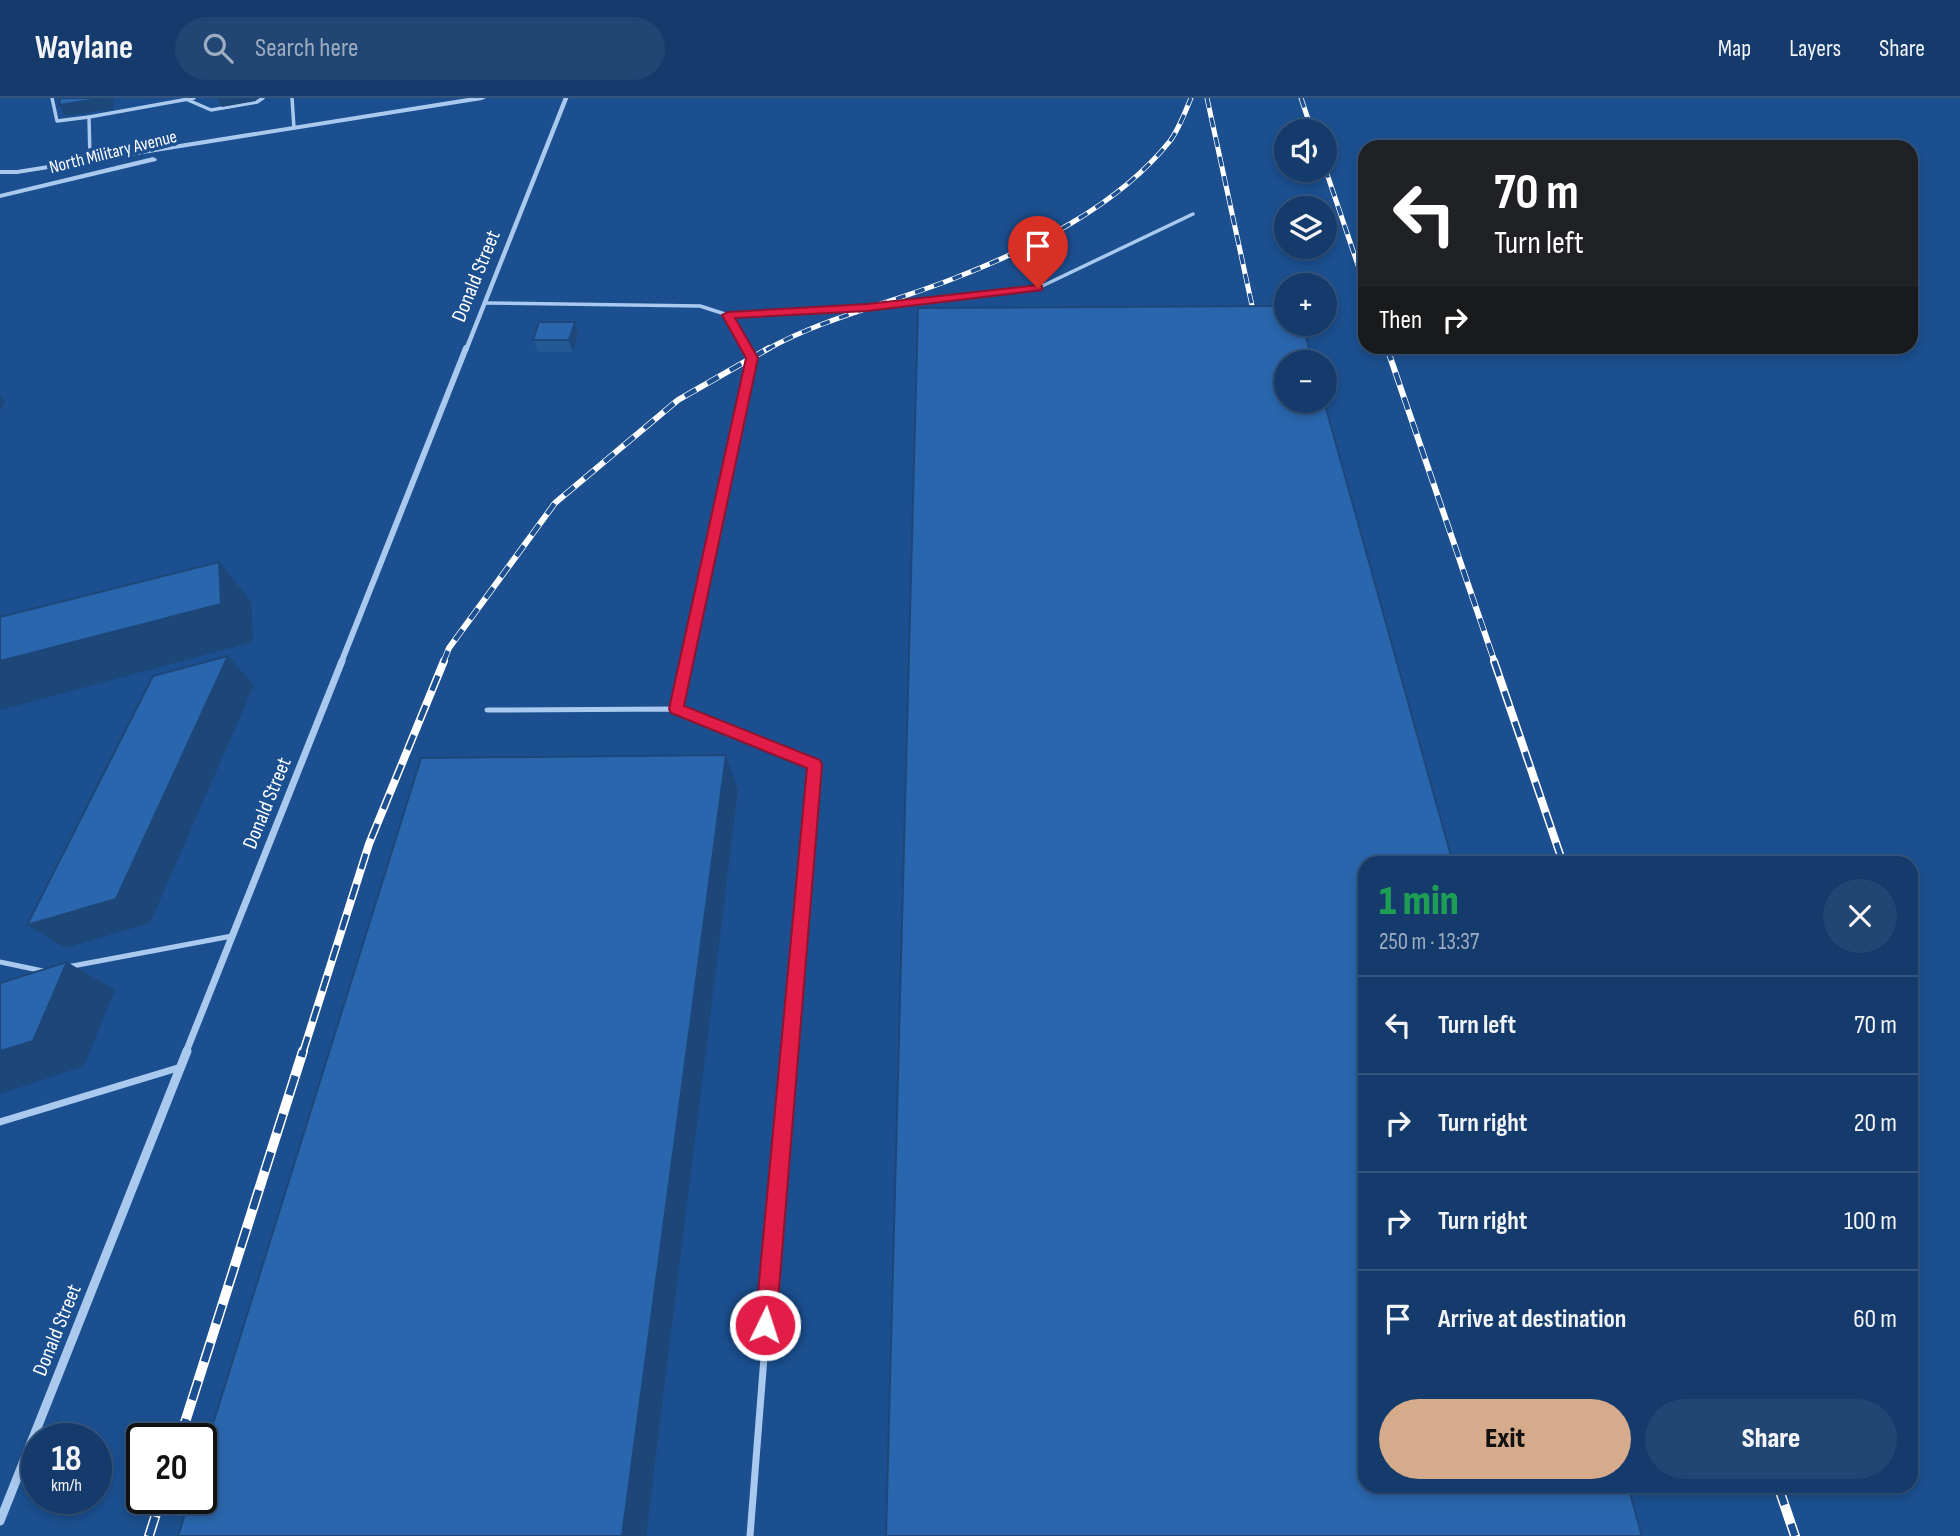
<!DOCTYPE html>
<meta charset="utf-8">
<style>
:root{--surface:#143b6b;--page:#214673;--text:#f1f3f6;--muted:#9dadc1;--line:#33557e;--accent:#d6ab8b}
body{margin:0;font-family:"Sofia Sans Condensed",sans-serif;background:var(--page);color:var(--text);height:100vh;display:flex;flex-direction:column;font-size:26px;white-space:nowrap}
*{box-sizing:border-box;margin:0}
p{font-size:23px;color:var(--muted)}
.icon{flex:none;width:38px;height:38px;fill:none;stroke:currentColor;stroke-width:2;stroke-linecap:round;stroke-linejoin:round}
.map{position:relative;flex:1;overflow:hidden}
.sheet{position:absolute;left:1358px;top:758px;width:560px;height:637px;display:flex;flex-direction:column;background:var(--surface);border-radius:21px;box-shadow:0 4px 10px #0003,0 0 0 2px var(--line)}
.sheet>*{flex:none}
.hud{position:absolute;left:1358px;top:42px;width:560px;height:214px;border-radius:21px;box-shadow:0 4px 10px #0003,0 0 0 2px var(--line);background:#202124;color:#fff;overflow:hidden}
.controls{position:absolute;left:1274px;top:21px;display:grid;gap:14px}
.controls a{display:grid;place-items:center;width:63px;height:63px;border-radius:50%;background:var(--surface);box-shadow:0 4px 10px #0003,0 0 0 2px var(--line);font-size:35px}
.speed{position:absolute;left:21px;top:1325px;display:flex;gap:14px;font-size:35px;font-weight:700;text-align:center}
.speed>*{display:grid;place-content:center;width:91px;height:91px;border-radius:50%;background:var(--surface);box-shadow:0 4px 10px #0003,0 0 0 2px var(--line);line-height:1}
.speed small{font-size:18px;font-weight:400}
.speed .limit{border:4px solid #111;border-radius:10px;background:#fff;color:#111}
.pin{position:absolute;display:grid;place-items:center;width:60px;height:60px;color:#fff;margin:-72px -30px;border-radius:50% 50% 50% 0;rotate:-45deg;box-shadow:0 0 7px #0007}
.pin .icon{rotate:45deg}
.me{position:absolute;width:77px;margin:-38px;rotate:4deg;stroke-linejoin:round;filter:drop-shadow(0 0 5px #0008)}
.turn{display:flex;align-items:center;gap:24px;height:147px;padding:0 21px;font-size:32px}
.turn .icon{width:91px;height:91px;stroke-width:2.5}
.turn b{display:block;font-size:49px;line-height:60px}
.then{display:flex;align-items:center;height:66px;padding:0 21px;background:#0003;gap:14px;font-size:26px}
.round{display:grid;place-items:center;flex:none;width:74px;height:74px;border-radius:37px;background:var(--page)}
.overview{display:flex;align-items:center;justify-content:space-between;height:119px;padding:0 21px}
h1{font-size:42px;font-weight:800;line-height:52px;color:#1e9e55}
.primary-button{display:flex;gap:14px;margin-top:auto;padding:14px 21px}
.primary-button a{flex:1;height:80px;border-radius:42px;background:var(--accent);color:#111;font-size:28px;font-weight:800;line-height:80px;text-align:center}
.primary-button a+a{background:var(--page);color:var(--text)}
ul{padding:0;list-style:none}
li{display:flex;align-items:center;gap:21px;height:98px;padding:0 21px;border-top:2px solid var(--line)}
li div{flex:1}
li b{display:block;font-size:26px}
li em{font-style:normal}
header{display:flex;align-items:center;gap:42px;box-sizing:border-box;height:98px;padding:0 35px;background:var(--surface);border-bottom:2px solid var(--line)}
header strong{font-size:33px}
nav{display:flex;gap:38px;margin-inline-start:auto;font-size:24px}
.search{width:490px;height:63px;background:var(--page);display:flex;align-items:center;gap:18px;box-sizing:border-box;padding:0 24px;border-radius:38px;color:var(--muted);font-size:26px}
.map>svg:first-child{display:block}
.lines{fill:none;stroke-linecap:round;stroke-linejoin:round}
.service-far3{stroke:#a9c9ee;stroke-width:3.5}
.service-far2{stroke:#a9c9ee;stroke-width:4.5}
.service-far1{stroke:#a9c9ee;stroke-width:5}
.service{stroke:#a9c9ee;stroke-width:7}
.minor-far3{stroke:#a9c9ee;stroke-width:4.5}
.minor-far2{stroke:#a9c9ee;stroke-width:6}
.minor-far1{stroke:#a9c9ee;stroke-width:7}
.minor{stroke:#a9c9ee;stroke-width:9}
.tertiary{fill:#a9c9ee;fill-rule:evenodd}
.rail-far3-casing{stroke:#fff;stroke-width:5}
.rail-far2-casing{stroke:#fff;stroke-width:6}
.rail-far1-casing{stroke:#fff;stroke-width:8}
.rail-casing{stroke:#fff;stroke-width:10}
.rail-far3{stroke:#1b4f8f;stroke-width:3.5;stroke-dasharray:10;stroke-linecap:butt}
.rail-far2{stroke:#1b4f8f;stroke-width:4.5;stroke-dasharray:13;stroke-linecap:butt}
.rail-far1{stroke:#1b4f8f;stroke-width:5;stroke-dasharray:16;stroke-linecap:butt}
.rail{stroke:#1b4f8f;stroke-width:7;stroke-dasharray:20;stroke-linecap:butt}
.wall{fill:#245895}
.shaded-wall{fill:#1d4779}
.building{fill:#2a66ad;stroke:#1d4779;stroke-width:2}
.route{fill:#e11d48;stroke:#92132f;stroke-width:2}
.labels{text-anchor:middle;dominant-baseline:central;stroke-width:7;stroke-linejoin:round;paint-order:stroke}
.far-street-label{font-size:18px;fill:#fff;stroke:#1b4f8f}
.street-label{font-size:21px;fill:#fff;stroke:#1b4f8f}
</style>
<header>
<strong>Waylane</strong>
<div class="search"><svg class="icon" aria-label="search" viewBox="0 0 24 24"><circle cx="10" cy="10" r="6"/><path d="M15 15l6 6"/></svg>Search here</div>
<nav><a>Map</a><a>Layers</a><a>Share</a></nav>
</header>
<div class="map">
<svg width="1960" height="1438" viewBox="0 0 1960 1438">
<rect width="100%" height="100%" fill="#1b4f8f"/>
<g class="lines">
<g class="service-far3">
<polyline points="52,0 57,23 89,19 90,63"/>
<polyline points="292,0 294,30"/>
<polyline points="188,2 211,12 257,4 263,0"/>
<polyline points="89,19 194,0"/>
<polyline points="485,205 700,208 728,217 748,252"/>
<polyline points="728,217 867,210 1038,190 1193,116"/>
</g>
<polyline class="service-far2" points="686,565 752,260 747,250"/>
<g class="service-far1">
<polyline points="676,611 686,563"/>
<polyline points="487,612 676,611 815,667 788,954"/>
<polyline points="0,864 43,873"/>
<polyline points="67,869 232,838"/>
</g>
<g class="service">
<polyline points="0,1024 181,969"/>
<polyline points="750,1438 788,953"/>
</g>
<polyline class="minor-far3" points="466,252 566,0"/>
<polyline class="minor-far2" points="341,565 466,250"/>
<polyline class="minor-far1" points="186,954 342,563"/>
<polyline class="minor" points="0,1423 187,953"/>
<g class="tertiary">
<polygon points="468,0 486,0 482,2 17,76 0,76 0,72 17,72"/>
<polygon points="153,59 157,61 156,63 0,100 0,96"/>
</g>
<g class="rail-far3-casing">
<g id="rail-far3">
<polyline points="1207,0 1256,226"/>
<polyline points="1301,0 1312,33"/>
<polyline points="1325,70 1365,188"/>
<polyline points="1386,248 1387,252"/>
<path d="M 766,252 C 825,219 892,205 955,180 C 1032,150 1117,109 1170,43 C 1179,31 1185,14 1191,0"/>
</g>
</g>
<g class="rail-far2-casing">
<g id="rail-far2">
<polyline points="1387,250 1495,565"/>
<polyline points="443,565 449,550 555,405 678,302 769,250"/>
</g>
</g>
<g class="rail-far1-casing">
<g id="rail-far1">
<polyline points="1494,563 1563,765"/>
<polyline points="303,954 369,746 444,563"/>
</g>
</g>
<g class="rail-casing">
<g id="rail">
<polyline points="180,1340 303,953"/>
<polyline points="1778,1388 1795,1438"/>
<polyline points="149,1438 161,1400"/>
</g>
</g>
<use href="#rail-far3" class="rail-far3"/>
<use href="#rail-far2" class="rail-far2"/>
<use href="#rail-far1" class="rail-far1"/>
<use href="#rail" class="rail"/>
</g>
<polygon class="wall" points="575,224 578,236 573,254 538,254 533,242"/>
<g class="shaded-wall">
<polygon points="105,0 114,0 113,11 66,18 59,7"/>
<polygon points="217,0 256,0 256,3 222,9"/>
<polygon points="575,224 578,236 573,254 569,242"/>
<polygon points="0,298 5,304 0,313"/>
<polygon points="219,464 251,503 253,544 0,612 0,563"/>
<polygon points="228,558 254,587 150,825 65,850 27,827"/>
<polygon points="726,657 738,692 646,1438 622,1438"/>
<polygon points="67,864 115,892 84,968 0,996 0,953"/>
</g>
<g class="building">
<polygon points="60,0 105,0 59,7"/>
<polygon points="1286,208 1286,226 1302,226 1313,264 1286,264 1286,303 1324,303 1453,765 1365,765 1365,1388 1628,1388 1642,1438 886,1438 918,210"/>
<polygon points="539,224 575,224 569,242 533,242"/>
<polygon points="219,464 221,506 0,563 0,519"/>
<polygon points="228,558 116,801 27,827 153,578"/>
<polygon points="726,657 622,1438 178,1438 190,1400 201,1400 201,1364 421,660"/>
<polygon points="67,864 33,943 0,953 0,885"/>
</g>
<polygon class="route" points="1038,187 1042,188 1042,192 867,213 735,220 758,260 684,608 820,662 822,667 776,1227 773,1234 765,1237 758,1234 755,1227 807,670 671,615 669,611 746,260 722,217 728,214 867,206"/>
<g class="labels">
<g class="far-street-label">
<text transform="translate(113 54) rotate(-14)">North Military Avenue</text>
</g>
<g class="street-label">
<text transform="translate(476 178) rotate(-68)">Donald Street</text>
<text transform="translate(267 705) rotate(-68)">Donald Street</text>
<text transform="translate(57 1232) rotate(-68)">Donald Street</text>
</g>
</g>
</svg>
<div class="controls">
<a><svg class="icon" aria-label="sound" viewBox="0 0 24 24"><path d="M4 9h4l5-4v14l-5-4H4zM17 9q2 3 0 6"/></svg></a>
<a><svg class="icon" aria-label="layers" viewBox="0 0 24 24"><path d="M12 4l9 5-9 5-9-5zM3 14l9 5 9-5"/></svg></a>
<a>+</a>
<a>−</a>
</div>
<div class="speed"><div>18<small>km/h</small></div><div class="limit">20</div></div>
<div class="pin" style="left:1038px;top:190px;background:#d93025"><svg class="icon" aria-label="arrive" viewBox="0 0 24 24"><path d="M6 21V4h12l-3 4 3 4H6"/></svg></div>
<svg class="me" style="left:765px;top:1227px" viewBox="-20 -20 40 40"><circle r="17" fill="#e11d48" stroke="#fff" stroke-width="3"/><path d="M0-11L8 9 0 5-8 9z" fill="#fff"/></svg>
<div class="hud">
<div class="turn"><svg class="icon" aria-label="left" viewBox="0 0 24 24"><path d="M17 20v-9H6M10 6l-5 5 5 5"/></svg><div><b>70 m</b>Turn left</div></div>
<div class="then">Then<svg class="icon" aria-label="right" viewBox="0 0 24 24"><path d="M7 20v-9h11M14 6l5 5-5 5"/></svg></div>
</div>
<section class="sheet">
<div class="overview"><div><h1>1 min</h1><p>250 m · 13:37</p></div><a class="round"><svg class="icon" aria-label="close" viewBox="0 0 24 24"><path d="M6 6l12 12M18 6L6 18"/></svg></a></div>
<ul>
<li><svg class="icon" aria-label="left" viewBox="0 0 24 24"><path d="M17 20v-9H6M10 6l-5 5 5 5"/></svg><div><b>Turn left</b></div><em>70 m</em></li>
<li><svg class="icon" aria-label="right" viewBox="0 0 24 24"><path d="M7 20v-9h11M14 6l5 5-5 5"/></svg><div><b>Turn right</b></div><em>20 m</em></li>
<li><svg class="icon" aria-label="right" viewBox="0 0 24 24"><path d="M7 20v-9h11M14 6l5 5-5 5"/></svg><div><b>Turn right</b></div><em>100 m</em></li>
<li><svg class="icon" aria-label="arrive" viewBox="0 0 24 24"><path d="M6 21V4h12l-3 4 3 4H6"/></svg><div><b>Arrive at destination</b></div><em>60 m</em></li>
</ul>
<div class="primary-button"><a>Exit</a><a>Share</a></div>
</section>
</div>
